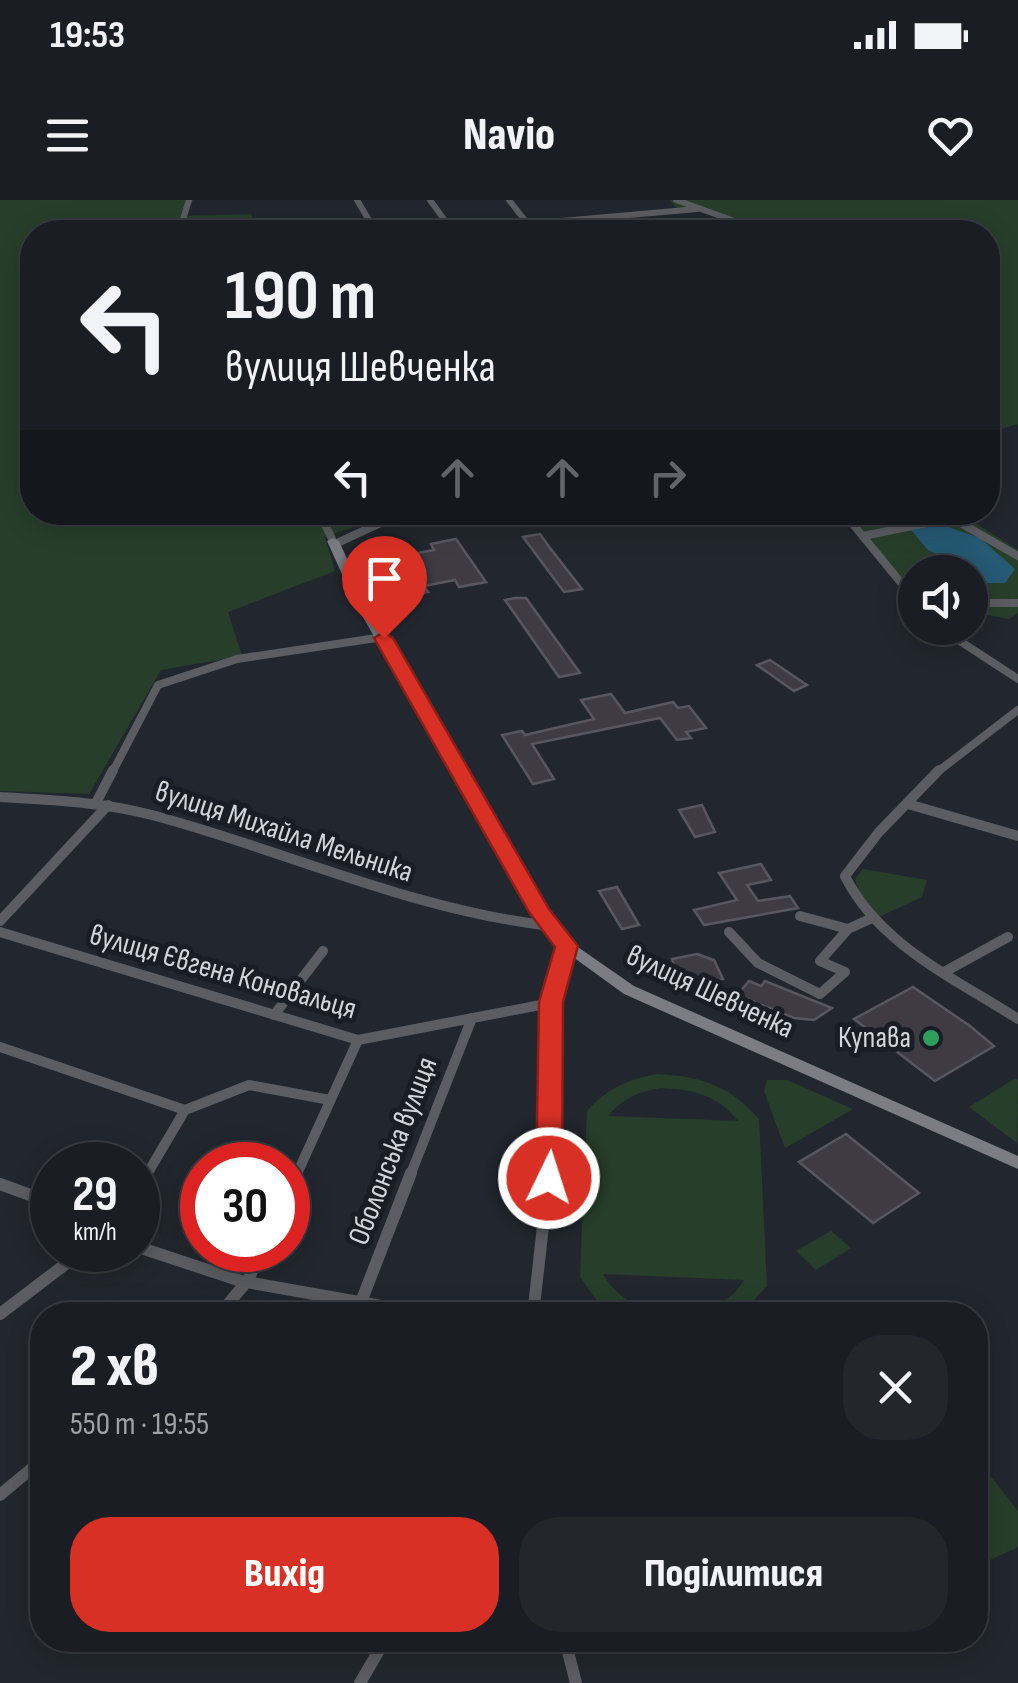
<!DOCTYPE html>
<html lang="uk">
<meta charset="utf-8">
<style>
:root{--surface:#1a1d23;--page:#23262b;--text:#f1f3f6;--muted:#9fa2a6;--line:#383b41;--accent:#d93025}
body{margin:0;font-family:"Sofia Sans Condensed",sans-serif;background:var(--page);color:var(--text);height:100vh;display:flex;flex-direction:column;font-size:38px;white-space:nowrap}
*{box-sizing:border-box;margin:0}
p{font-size:32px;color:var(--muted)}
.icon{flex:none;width:55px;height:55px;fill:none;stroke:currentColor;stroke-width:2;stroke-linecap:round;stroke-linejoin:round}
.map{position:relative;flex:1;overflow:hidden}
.sheet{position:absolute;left:30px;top:1102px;width:958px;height:350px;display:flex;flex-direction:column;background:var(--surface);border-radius:40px;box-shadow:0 5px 25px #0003,0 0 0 2px var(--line)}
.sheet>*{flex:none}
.guide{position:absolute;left:20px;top:20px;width:980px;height:305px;border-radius:40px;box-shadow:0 5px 25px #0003,0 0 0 2px var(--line);background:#1a1d23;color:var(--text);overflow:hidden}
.fabs{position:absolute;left:898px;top:355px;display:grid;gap:20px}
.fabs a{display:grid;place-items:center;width:90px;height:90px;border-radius:50%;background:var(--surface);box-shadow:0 5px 25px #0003,0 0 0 2px var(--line);font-size:50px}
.speed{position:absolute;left:30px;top:942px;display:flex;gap:20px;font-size:50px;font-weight:700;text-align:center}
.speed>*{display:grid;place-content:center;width:130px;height:130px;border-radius:50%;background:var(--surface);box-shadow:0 5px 25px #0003,0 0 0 2px var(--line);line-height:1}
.speed small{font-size:25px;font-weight:400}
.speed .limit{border:15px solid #d22;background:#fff;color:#111}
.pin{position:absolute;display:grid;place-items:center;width:85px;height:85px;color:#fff;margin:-102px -42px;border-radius:50% 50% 50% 0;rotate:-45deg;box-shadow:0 0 10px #0007}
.pin .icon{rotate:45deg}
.me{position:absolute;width:110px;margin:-55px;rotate:4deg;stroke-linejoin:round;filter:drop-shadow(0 0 8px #0008)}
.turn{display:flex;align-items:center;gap:35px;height:210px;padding:0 40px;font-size:45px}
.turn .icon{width:130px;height:130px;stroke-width:2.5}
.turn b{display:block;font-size:70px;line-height:85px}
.lanes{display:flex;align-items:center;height:95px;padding:0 40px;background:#0003;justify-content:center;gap:50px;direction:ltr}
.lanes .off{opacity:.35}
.round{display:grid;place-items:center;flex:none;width:105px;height:105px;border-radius:40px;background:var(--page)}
.summary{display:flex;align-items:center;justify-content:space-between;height:170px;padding:0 40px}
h1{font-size:60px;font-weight:800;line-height:75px}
.action{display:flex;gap:20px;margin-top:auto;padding:20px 40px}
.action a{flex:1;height:115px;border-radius:40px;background:var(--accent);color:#fff;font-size:40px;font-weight:800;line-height:115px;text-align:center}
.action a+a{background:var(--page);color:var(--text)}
.status{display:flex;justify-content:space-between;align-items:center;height:70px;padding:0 50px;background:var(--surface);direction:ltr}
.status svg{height:28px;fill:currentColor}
header{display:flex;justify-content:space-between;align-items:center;height:130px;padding:0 40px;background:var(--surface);font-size:45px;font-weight:800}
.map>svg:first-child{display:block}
.green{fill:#273f2a;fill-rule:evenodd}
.water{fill:#265974}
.building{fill:#3e3b45;stroke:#585660;stroke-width:2.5}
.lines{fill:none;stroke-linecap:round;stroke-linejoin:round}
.street-far3{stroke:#5c5d62;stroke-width:6}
.street-far2{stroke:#5c5d62;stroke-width:8}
.street-far1{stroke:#5c5d62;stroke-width:10}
.street{stroke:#5c5d62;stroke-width:12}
.secondary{fill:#7b7c84;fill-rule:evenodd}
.route{fill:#d93025;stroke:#8d1f18;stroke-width:2.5}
.leisure-dot{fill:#2e9e5b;stroke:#191d25;stroke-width:4}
.labels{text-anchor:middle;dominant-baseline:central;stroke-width:10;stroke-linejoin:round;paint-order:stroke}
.street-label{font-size:30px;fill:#d2d5db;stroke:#191d25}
.poi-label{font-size:30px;fill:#d2d5db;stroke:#191d25;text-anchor:end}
</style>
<div class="status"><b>19:53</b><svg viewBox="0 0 49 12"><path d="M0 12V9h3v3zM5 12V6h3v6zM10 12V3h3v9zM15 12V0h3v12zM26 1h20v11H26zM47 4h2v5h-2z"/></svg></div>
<header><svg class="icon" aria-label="menu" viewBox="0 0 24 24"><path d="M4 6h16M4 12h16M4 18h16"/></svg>Navio<svg class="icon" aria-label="heart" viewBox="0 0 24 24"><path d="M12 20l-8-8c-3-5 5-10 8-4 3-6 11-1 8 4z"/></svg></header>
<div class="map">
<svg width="1018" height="1483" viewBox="0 0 1018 1483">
<rect width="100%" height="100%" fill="#22272f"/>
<g class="green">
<polygon points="0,0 193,0 186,16 251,14 259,32 32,32 32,312 393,313 325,337 335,371 228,412 242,456 161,470 89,594 0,591"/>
<polygon points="669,0 1018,0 1018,224 988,233 988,32 775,32 712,11 678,9"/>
<polygon points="908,312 966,313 972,321 1018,350 1018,413 1009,419 970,412 970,383 1004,383 928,350 967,370 915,372 915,399 879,358 852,313"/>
<polygon points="863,669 927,680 922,697 879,717 860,694 855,679"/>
<path d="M 657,874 C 701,876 730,886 759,919 L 767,1086 L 740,1115 L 688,1115 C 712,1109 731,1102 744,1080 L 603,1074 C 619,1103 649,1113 682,1115 L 616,1115 L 598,1102 L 580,1077 L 587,911 C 608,888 627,880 657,874 ZM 661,888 C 692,889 718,895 738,921 L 608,916 C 623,898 638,892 661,888 Z"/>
<polygon points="1016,878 1018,880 1017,943 969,907"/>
<polygon points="767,880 787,880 853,909 785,948 764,891"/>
<polygon points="831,1031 851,1048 816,1070 796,1051"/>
<polygon points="977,1259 1018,1311 1018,1347 975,1367"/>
</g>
<polygon class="water" points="943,325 980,338 1015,369 1005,383 970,383 970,372 961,372 965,369 928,350 911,330"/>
<g class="building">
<polygon points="540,334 547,344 582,389 564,392 523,337"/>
<polygon points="456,339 486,382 459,387 455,380 424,386 428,392 398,398 372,354 397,350 401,356 434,350 431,344"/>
<polygon points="515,398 526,398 580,473 559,477 505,400"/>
<polygon points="770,460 807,485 794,491 757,465"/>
<polygon points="611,494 625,513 673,502 678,508 689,506 706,528 686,532 691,538 677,540 660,518 532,544 554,579 533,584 502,535 522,531 525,535 594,519 581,500"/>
<polygon points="702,605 715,632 695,637 679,610"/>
<polygon points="761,664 771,680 747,685 758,701 790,696 798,708 704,725 694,710 737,700 719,673"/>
<polygon points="617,687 639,725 622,729 599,691"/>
<polygon points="697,754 714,760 723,779 705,784 675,771 672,759"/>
<polygon points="749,781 761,786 765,781 832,808 814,820 794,818 737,795"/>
<polygon points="913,787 970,826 994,846 935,881 854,819"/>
<polygon points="846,934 919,993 873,1023 799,962"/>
</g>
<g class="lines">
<g class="street-far3">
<polyline points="357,0 376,32"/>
<polyline points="430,0 453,32"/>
<polyline points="509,0 534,32"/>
<polyline points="676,0 765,32"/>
<polyline points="528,24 697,9"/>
<polyline points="179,32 189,0"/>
<polyline points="735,32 759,30"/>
</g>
<g class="street-far2">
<polyline points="319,312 333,341"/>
<polyline points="843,312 915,400"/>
<polyline points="863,336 952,318 1018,356"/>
<polyline points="335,344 404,312"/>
<polyline points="970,403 1018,403"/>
<polyline points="940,428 1018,479"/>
<polyline points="112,573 158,485 237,459 383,437"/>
<polyline points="936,573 1018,510"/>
</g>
<g class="street-far1">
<path d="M 939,570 L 879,632 L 845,676 C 879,745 956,779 1018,819"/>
<path d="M 0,597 C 51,600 103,602 152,615 C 287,651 411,710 551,726"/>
<polyline points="96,603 113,570"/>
<polyline points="908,604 1018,636"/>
<polyline points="800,716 848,729 870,719"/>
<polyline points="0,721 108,605"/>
<polyline points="0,732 358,840 551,803"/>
<polyline points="729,732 758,763 820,794 845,772 820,761 848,729"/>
<polyline points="946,771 1008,737"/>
<polyline points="274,815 323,751"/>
<polyline points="0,847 185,910"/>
<polyline points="146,976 185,910 249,885 330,900"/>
<polyline points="296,976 358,840"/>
<polyline points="410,976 472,818"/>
<polyline points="549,976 553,939 551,803 567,746"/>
</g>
<g class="street">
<polyline points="0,984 52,1003"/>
<polyline points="138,989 147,973"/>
<polyline points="288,993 297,973"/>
<polyline points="138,1047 241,1081 432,1115"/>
<polyline points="361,1102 411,973"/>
<polyline points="0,1114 84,1050"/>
<polyline points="219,1115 248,1080 261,1050"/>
<polyline points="533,1115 549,973"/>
<polyline points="0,1295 42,1260"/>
<polyline points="565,1440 576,1483"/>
<polyline points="360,1483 385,1440"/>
</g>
<polygon class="secondary" points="333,338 339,341 368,405 535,692 572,743 634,786 1018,956 1018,969 624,794 562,749 522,693 356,405 327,341"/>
</g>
<polygon class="route" points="384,432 393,438 549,709 578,746 563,802 562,978 558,984 549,987 536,978 539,802 555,747 529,712 374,438"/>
<circle class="leisure-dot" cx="931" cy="838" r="10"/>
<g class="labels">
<g class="street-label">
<text transform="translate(284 632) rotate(18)">вулиця Михайла Мельника</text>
<text transform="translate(223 772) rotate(16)">вулиця Євгена Коновальця</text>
<text transform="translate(710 792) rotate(25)">вулиця Шевченка</text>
<text transform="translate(393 951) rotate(-69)">Оболонська вулиця</text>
</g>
<g class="poi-label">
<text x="911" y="838">Купава</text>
</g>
</g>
</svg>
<div class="fabs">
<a><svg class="icon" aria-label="sound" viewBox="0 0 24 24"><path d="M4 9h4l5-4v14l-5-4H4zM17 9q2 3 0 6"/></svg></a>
</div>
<div class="speed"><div>29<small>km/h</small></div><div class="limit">30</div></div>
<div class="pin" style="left:384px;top:438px;background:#d93025"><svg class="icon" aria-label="arrive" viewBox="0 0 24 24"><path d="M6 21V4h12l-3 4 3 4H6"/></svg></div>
<svg class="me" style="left:549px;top:978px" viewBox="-20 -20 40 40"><circle r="17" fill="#d93025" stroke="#fff" stroke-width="3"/><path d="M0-11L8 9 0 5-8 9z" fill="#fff"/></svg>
<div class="guide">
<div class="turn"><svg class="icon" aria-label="left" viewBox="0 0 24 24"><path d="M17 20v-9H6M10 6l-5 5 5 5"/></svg><div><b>190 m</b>вулиця Шевченка</div></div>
<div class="lanes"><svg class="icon" aria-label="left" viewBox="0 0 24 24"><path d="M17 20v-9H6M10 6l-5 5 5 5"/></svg><svg class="icon off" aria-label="ahead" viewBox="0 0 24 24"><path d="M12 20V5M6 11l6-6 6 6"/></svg><svg class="icon off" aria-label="ahead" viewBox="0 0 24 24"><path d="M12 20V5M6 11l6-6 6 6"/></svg><svg class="icon off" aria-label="right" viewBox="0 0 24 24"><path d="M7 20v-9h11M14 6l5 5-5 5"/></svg></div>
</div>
<section class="sheet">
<div class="summary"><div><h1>2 хв</h1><p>550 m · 19:55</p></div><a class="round"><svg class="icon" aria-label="close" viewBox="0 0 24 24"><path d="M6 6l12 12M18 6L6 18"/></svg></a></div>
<div class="action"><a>Вихід</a><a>Поділитися</a></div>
</section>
</div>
